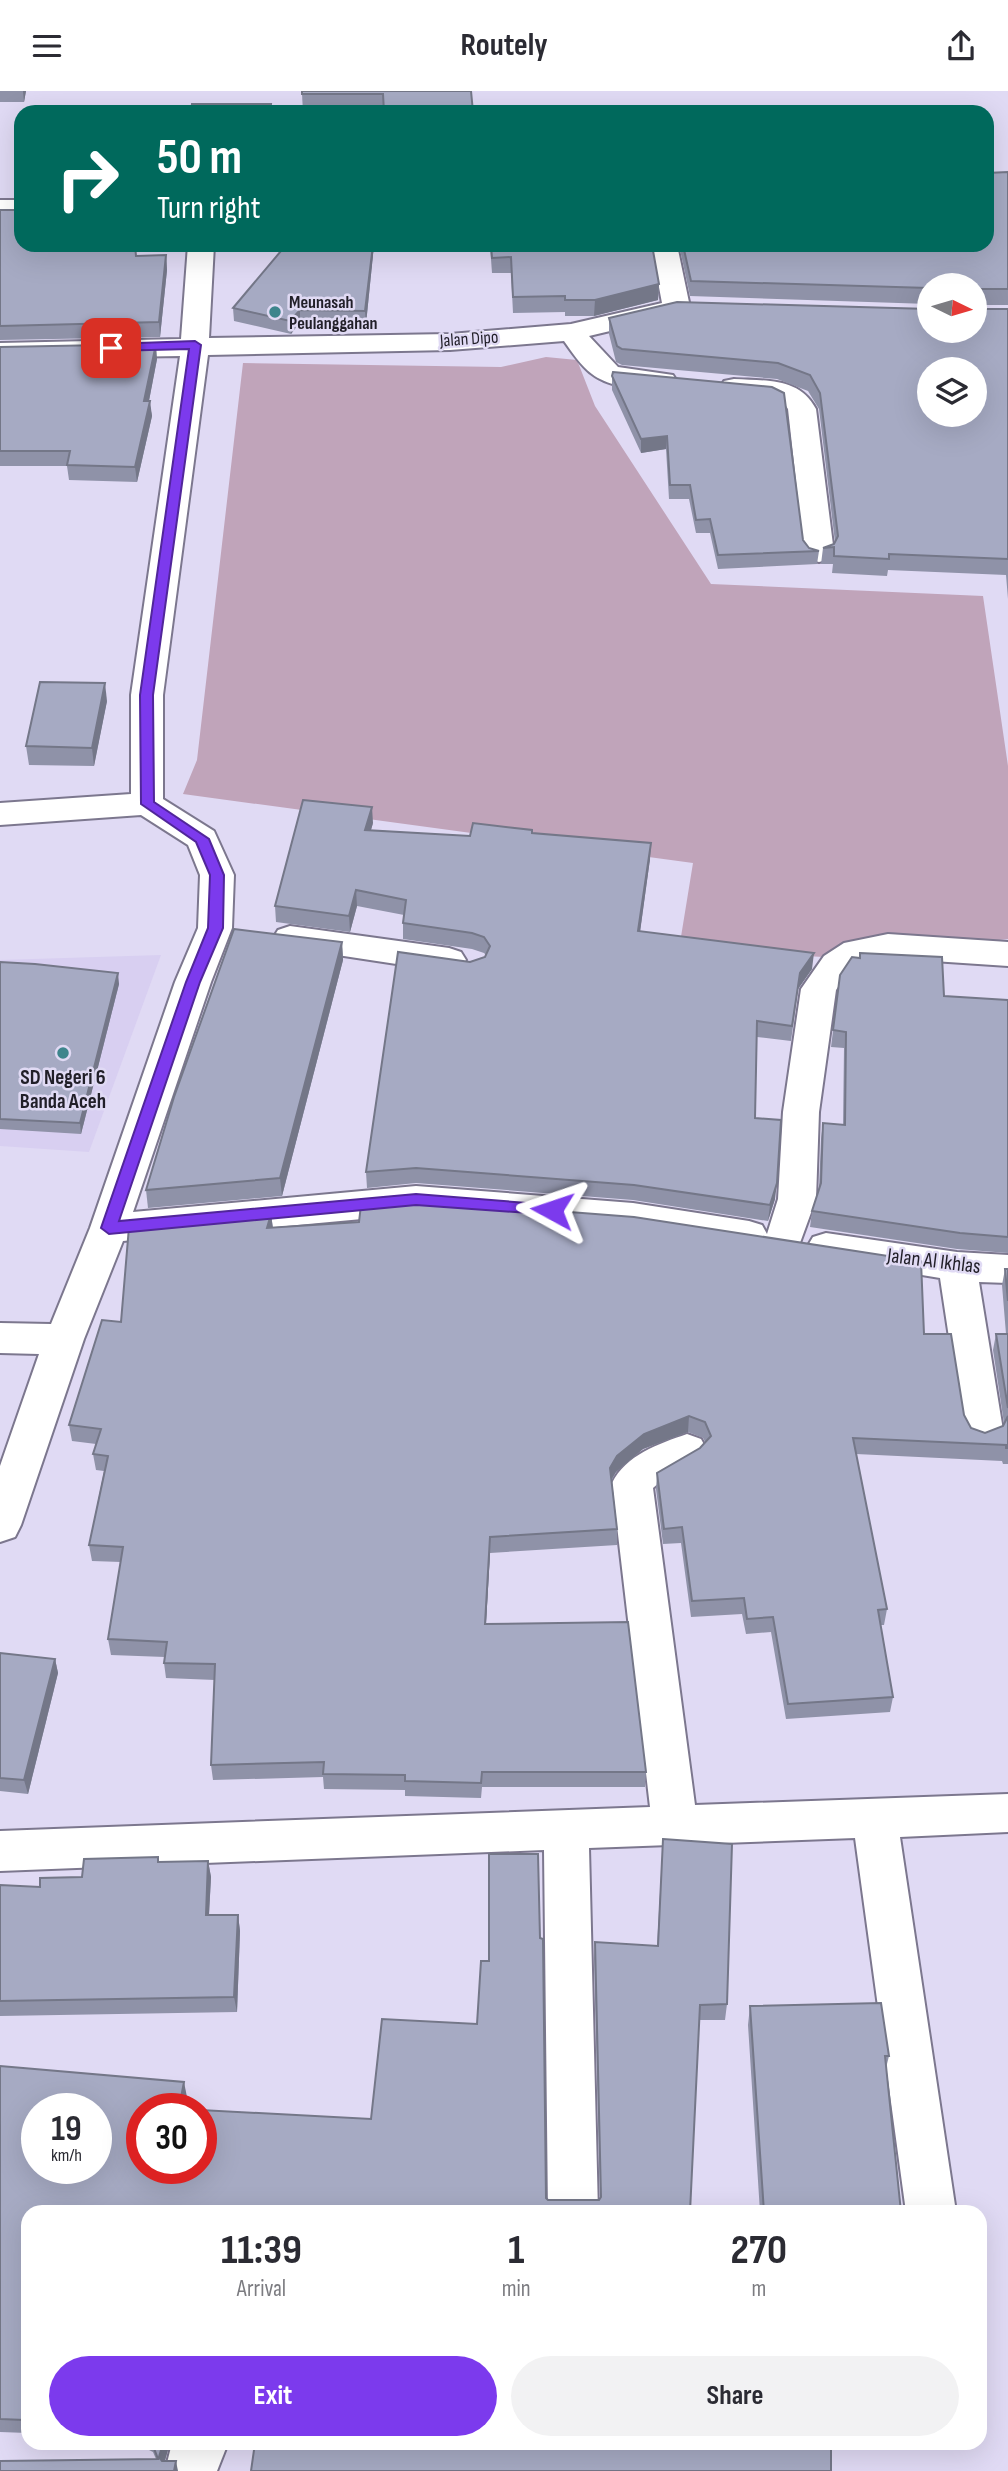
<!DOCTYPE html>
<style>
:root{--surface:#fff;--page:#f2f2f3;--text:#2b2b33;--muted:#7c7c81;--accent:#7c3aed}
body{margin:0;font-family:"Sofia Sans Condensed",sans-serif;background:var(--page);color:var(--text);height:100vh;display:flex;flex-direction:column;font-size:26px;white-space:nowrap}
*{box-sizing:border-box;margin:0}
p{font-size:23px;color:var(--muted)}
.icon{flex:none;width:38px;height:38px;fill:none;stroke:currentColor;stroke-width:2;stroke-linecap:round;stroke-linejoin:round}
.map{position:relative;flex:1;overflow:hidden}
.drawer{position:absolute;left:21px;top:2114px;width:966px;height:245px;display:flex;flex-direction:column;background:var(--surface);border-radius:21px;box-shadow:0 7px 28px #0002}
.drawer>*{flex:none}
.guide{position:absolute;left:14px;top:14px;width:980px;height:147px;border-radius:21px;box-shadow:0 7px 28px #0002;background:#00695c;color:#fff;overflow:hidden}
.needle{width:46px;rotate:95deg}
.controls{position:absolute;left:917px;top:182px;display:grid;gap:14px}
.controls a{display:grid;place-items:center;width:70px;height:70px;border-radius:50%;background:var(--surface);box-shadow:0 7px 28px #0002;font-size:35px}
.speed{position:absolute;left:21px;top:2002px;display:flex;gap:14px;font-size:35px;font-weight:700;text-align:center}
.speed>*{display:grid;place-content:center;width:91px;height:91px;border-radius:50%;background:var(--surface);box-shadow:0 7px 28px #0002;line-height:1}
.speed small{font-size:18px;font-weight:400}
.speed .limit{border:10px solid #d22;background:#fff;color:#111}
.pin{position:absolute;display:grid;place-items:center;width:60px;height:60px;color:#fff;margin:-30px;border-radius:14px;box-shadow:0 4px 10px #0006}
.me{position:absolute;width:77px;margin:-38px;rotate:275deg;stroke-linejoin:round;filter:drop-shadow(0 0 5px #0008)}
.turn{display:flex;align-items:center;gap:24px;height:147px;padding:0 28px;font-size:32px}
.turn .icon{width:91px;height:91px;stroke-width:2.5}
.turn b{display:block;font-size:49px;line-height:60px}
.eta{display:flex;justify-content:space-evenly;align-items:center;height:119px;text-align:center}
.eta b{font-size:42px;font-weight:700;line-height:49px}
.action{display:flex;gap:14px;margin-top:auto;padding:14px 28px}
.action a{flex:1;height:80px;border-radius:42px;background:var(--accent);color:#fff;font-size:28px;font-weight:700;line-height:80px;text-align:center}
.action a+a{background:var(--page);color:var(--text)}
header{display:flex;justify-content:space-between;align-items:center;height:91px;padding:0 28px;background:var(--surface);font-size:32px;font-weight:700}
.map>svg:first-child{display:block}
.built{fill:#d8cff1}
.green{fill:#c0a4ba}
.lines{fill:none;stroke-linecap:round;stroke-linejoin:round}
.minor-casing{stroke:#7c778e;stroke-width:4}
.minor{fill:#fff;fill-rule:evenodd}
.wall{fill:#8f92a8}
.shaded-wall{fill:#747788}
.building{fill:#a6aac3;stroke:#747788;stroke-width:2;fill-rule:evenodd}
.route{fill:#7c3aed;stroke:#51269a;stroke-width:2}
.poi-dot{fill:#3d858c;stroke:#e0daf4;stroke-width:2.5}
.labels{text-anchor:middle;dominant-baseline:central;stroke-width:5;stroke-linejoin:round;paint-order:stroke}
.far-poi-label{font-size:18px;font-weight:bold;fill:#211f28;stroke:#e0daf4;text-anchor:start}
.far-street-label{font-size:18px;fill:#211f28;stroke:#e0daf4}
.poi-label{font-size:21px;font-weight:bold;fill:#211f28;stroke:#e0daf4}
.street-label{font-size:21px;fill:#211f28;stroke:#e0daf4}
</style>
<header><svg class="icon" aria-label="menu" viewBox="0 0 24 24"><path d="M4 6h16M4 12h16M4 18h16"/></svg>Routely<svg class="icon" aria-label="share" viewBox="0 0 24 24"><path d="M12 15V3M7 8l5-5 5 5M5 13v7h14v-7"/></svg></header>
<div class="map">
<svg width="1008" height="2380" viewBox="0 0 1008 2380">
<rect width="100%" height="100%" fill="#e0daf4"/>
<polygon class="built" points="161,864 89,1061 0,1055 0,869"/>
<polygon class="green" points="546,266 577,269 595,315 711,493 983,505 1008,675 1008,848 841,867 679,858 693,772 183,703 197,669 243,272 501,276"/>
<g class="lines">
<g class="minor-casing">
<g id="minor">
<rect x="0" y="109" width="21" height="16"/>
<path d="M 188,154 L 214,154 L 209,247 L 450,243 L 571,233 L 662,212 L 651,154 L 677,154 L 690,216 L 686,222 L 589,245 L 618,276 L 673,284 L 677,290 L 673,296 C 651,301 611,298 592,283 C 581,275 572,261 564,250 L 450,259 L 208,264 L 163,604 L 163,708 L 214,740 L 234,784 L 232,837 L 211,891 L 133,1121 L 416,1095 L 633,1112 L 749,1130 L 762,1134 L 767,1143 L 778,1108 L 783,1021 L 801,898 L 824,865 L 844,852 L 888,843 L 1008,851 L 1008,875 L 888,867 L 865,870 L 848,881 L 836,899 L 819,1021 L 816,1108 L 797,1160 L 784,1164 L 771,1160 L 765,1149 L 762,1154 L 749,1158 L 633,1140 L 416,1123 L 123,1150 L 84,1248 L 21,1434 L 15,1446 L 0,1451 L 0,1375 L 39,1263 L 0,1262 L 0,1232 L 51,1233 L 90,1137 L 175,891 L 198,837 L 200,784 L 188,754 L 141,724 L 0,734 L 0,712 L 131,703 L 131,604 L 180,265 L 0,268 L 0,252 L 181,248 Z"/>
<path d="M 734,288 C 767,290 799,286 816,318 L 834,462 L 830,468 L 819,471 L 808,468 L 804,462 L 788,318 C 778,300 742,306 724,302 L 720,296 L 724,290 Z"/>
<polygon points="290,835 449,857 461,861 466,869 461,877 449,881 278,855 273,847 278,839"/>
<polygon points="826,1142 957,1161 1008,1164 1008,1192 979,1191 1003,1339 997,1350 983,1355 969,1350 963,1339 940,1187 813,1166 807,1156 813,1146"/>
<path d="M 687,1343 L 701,1348 L 707,1359 C 697,1378 670,1382 653,1397 L 695,1714 L 1008,1703 L 1008,1741 L 900,1746 L 956,2121 L 906,2121 L 855,1747 L 589,1757 L 598,2121 L 548,2121 L 544,1759 L 0,1780 L 0,1740 L 650,1716 L 612,1392 C 626,1364 658,1353 687,1343 Z"/>
<polygon points="172,2352 228,2352 217,2380 165,2380"/>
</g>
</g>
<use href="#minor" class="minor"/>
</g>
<g class="wall">
<polygon points="0,0 26,0 24,11 0,11"/>
<polygon points="471,0 473,21 303,21 302,3"/>
<polygon points="1008,81 1008,214 975,214 975,218 1008,218 1008,508 1006,484 888,479 887,485 832,482 833,473 821,473 823,457 834,453 835,451 819,318 808,300 777,288 622,274 616,271 609,243 609,227 975,240 929,194 929,213 690,205 679,154 987,154"/>
<polygon points="0,119 136,165 166,164 167,179 160,246 0,249"/>
<polygon points="286,154 374,154 366,233 300,231 291,243 234,230 233,217"/>
<polygon points="490,154 652,154 659,193 658,209 594,225 565,225 565,221 513,222 511,182 492,182"/>
<polygon points="0,256 157,268 149,310 152,325 137,391 69,389 67,375 0,375"/>
<polygon points="612,285 803,449 809,457 819,460 817,473 718,478 710,442 696,442 689,408 669,408 666,358 641,362 612,299"/>
<polygon points="107,610 94,675 29,674 26,655"/>
<polygon points="373,732 371,739 470,745 532,742 650,768 640,840 812,878 798,898 791,950 757,946 755,1027 775,1108 768,1130 633,1109 416,1092 367,1097 366,1081 470,871 485,866 486,864 484,862 472,858 403,848 403,832 404,824 357,815 350,841 276,831 275,815"/>
<polygon points="342,851 343,869 282,1105 148,1117 146,1099"/>
<polygon points="860,862 944,905 1008,909 1008,1162 957,1158 810,1136 812,1120 819,1097 821,1048 823,1032 843,1034 844,957 831,956 840,884 859,867"/>
<polygon points="0,871 119,893 81,1043 0,1038"/>
<polygon points="271,1123 273,1137 924,1243 964,1324 971,1337 985,1342 1003,1335 1004,1332 993,1259 996,1243 1006,1243 1002,1194 1005,1178 1008,1178 1008,1373 1003,1373 1002,1370 856,1363 887,1518 884,1534 880,1534 893,1606 890,1621 786,1628 771,1541 746,1543 742,1523 691,1526 681,1452 663,1453 656,1398 657,1382 700,1357 705,1351 703,1347 688,1341 643,1358 616,1381 612,1389 617,1438 617,1454 490,1462 486,1533 646,1681 645,1696 482,1696 481,1707 405,1705 405,1699 324,1698 323,1686 213,1689 211,1674 215,1589 166,1587 164,1572 165,1566 111,1564 108,1548 121,1471 92,1470 89,1454 104,1380 96,1379 93,1363 96,1353 72,1350 69,1334 121,1231"/>
<polygon points="0,1562 55,1568 58,1582 28,1703 0,1700"/>
<polygon points="663,1748 727,1913 725,1929 699,1929 690,2121 28,2121 28,2342 0,2341 0,1975 187,2006 185,2018 371,2028 477,1933 489,1870 540,1847 546,2107 548,2109 599,2109 600,2108 594,1867 595,1851 657,1855"/>
<polygon points="208,1770 211,1786 209,1824 238,1824 240,1840 237,1921 0,1925 0,1794 40,1796 82,1786 159,1771"/>
<polygon points="750,1915 889,1965 886,1977 901,2121 760,2121 748,1934"/>
<polygon points="135,2352 170,2352 165,2370 174,2380 156,2368 153,2361"/>
</g>
<g class="shaded-wall">
<polygon points="23,0 26,0 24,11"/>
<polygon points="373,154 374,154 366,233 365,220"/>
<polygon points="166,164 167,179 160,246 159,231"/>
<polygon points="659,193 658,209 594,225 595,209"/>
<polygon points="300,219 300,231 291,243 290,230"/>
<polygon points="156,253 157,268 146,325 144,310"/>
<polygon points="150,310 152,325 137,391 135,376"/>
<polygon points="667,345 666,358 641,362 641,348"/>
<polygon points="105,592 107,610 94,675 92,657"/>
<polygon points="372,716 373,732 366,755 365,739"/>
<polygon points="651,752 650,768 638,856 638,840"/>
<polygon points="356,799 357,815 350,841 349,825"/>
<polygon points="342,851 343,869 282,1105 280,1087"/>
<polygon points="814,862 812,878 798,898 791,950 800,882"/>
<polygon points="118,882 119,893 81,1043 80,1032"/>
<polygon points="777,1092 775,1108 768,1130 770,1114"/>
<polygon points="271,1123 273,1139 267,1137"/>
<polygon points="689,1325 688,1341 643,1358 616,1381 609,1392 610,1377 617,1365 644,1343"/>
<polygon points="490,1446 490,1462 485,1549 485,1533"/>
<polygon points="55,1568 58,1582 28,1703 24,1689"/>
<polygon points="208,1770 211,1786 208,1840 206,1824"/>
<polygon points="238,1824 240,1840 237,1921 234,1906"/>
<polygon points="184,1991 187,2006 185,2018 179,2018"/>
<polygon points="163,2352 170,2352 162,2379 159,2366"/>
<polygon points="176,2370 178,2380 174,2380"/>
</g>
<g class="building">
<polygon points="302,0 471,0 473,21 384,21 383,3 302,3"/>
<polygon points="192,13 271,13 270,21 191,21"/>
<path d="M 1008,81 L 1008,198 L 975,198 L 975,218 L 1008,218 L 1008,468 L 889,463 L 889,468 L 834,465 L 834,456 L 823,457 L 834,453 L 838,445 L 820,302 L 810,284 L 778,272 L 622,258 L 617,255 L 609,227 L 677,211 L 929,218 L 929,240 L 975,240 L 975,194 L 929,194 L 929,197 L 691,190 L 683,154 L 987,154 L 987,82 ZM 929,278 L 975,278 L 975,324 L 929,324 Z"/>
<polygon points="0,119 21,119 21,154 135,154 136,165 166,164 159,231 0,235"/>
<polygon points="286,154 373,154 365,220 300,219 290,230 233,217"/>
<polygon points="491,154 652,154 659,193 595,209 565,209 565,205 513,206 511,166 492,167"/>
<polygon points="156,253 144,310 150,310 135,376 67,374 70,360 0,360 0,256"/>
<polygon points="613,281 772,296 784,302 803,449 809,457 819,460 718,464 710,428 696,429 690,394 670,394 667,345 641,348 612,285"/>
<polygon points="40,591 105,592 92,657 26,655"/>
<polygon points="303,709 372,716 365,739 470,745 473,732 532,739 532,742 651,752 638,840 814,862 800,882 792,935 757,930 755,1027 781,1029 777,1092 770,1114 634,1094 416,1077 366,1081 398,861 470,871 485,866 490,855 484,846 472,842 403,832 406,809 356,799 349,825 275,815"/>
<polygon points="234,838 342,851 280,1087 146,1099 174,1006"/>
<polygon points="860,862 942,866 944,905 1008,909 1008,1146 960,1142 812,1120 821,1092 823,1032 845,1034 846,941 833,939 840,884 852,866 860,867"/>
<polygon points="0,871 35,873 118,882 80,1032 0,1028"/>
<polygon points="415,1109 634,1126 921,1170 924,1243 951,1243 964,1324 971,1337 985,1342 1003,1335 1008,1325 1008,1357 1006,1357 1006,1354 853,1347 887,1518 878,1519 893,1606 788,1613 773,1526 747,1528 744,1507 692,1510 682,1436 664,1438 657,1382 700,1357 711,1345 705,1331 689,1325 644,1343 617,1365 610,1377 617,1438 490,1446 485,1533 628,1531 646,1681 482,1681 481,1692 405,1690 405,1684 323,1683 324,1671 211,1674 215,1573 164,1572 167,1551 108,1548 123,1456 89,1454 108,1365 93,1363 101,1338 69,1334 102,1229 121,1231 129,1136 271,1123 267,1137 359,1131 361,1114"/>
<polygon points="1005,1178 1008,1178 1008,1210"/>
<polygon points="996,1243 1008,1243 1008,1317"/>
<polygon points="0,1562 55,1568 24,1689 0,1687"/>
<path d="M 663,1748 L 732,1753 L 727,1913 L 700,1914 L 690,2121 L 28,2121 L 28,2336 L 26,2336 L 24,2329 L 0,2328 L 0,1975 L 184,1991 L 179,2017 L 187,2018 L 142,2018 L 142,2077 L 201,2077 L 201,2019 L 371,2028 L 382,1928 L 477,1933 L 481,1870 L 489,1870 L 489,1763 L 538,1763 L 540,1847 L 543,1848 L 546,2107 L 548,2109 L 599,2109 L 601,2106 L 595,1851 L 658,1855 ZM 37,2018 L 96,2018 L 96,2077 L 37,2077 Z"/>
<polygon points="158,1766 158,1771 208,1770 206,1824 238,1824 234,1906 0,1910 0,1794 40,1796 40,1787 82,1786 84,1768"/>
<polygon points="881,1912 889,1965 885,1965 901,2121 764,2121 750,1915"/>
<polygon points="152,2352 163,2352 159,2366 162,2370 176,2370 174,2380 0,2380 0,2370 158,2368"/>
<polygon points="255,2352 831,2352 831,2380 251,2380"/>
</g>
<polygon class="route" points="195,250 201,254 153,604 154,711 209,748 224,784 223,837 200,891 119,1130 416,1103 552,1114 557,1115 559,1119 557,1124 416,1114 109,1143 101,1137 186,891 208,837 210,784 196,751 141,713 140,604 189,258 111,260 106,257 111,253"/>
<g class="poi-dot">
<circle cx="275" cy="221" r="7"/>
<circle cx="63" cy="962" r="7"/>
</g>
<g class="labels">
<g class="far-poi-label">
<text x="289" y="211">Meunasah<tspan x="289" dy="21">Peulanggahan</tspan></text>
</g>
<g class="far-street-label">
<text transform="translate(469 248) rotate(-4)">Jalan Dipo</text>
</g>
<g class="poi-label">
<text x="63" y="986">SD Negeri 6<tspan x="63" dy="24">Banda Aceh</tspan></text>
</g>
<g class="street-label">
<text transform="translate(934 1170) rotate(7)">Jalan Al Ikhlas</text>
</g>
</g>
</svg>
<div class="controls">
<a><svg class="needle" viewBox="-14 -14 28 28"><path d="M0-13l5 13h-10z" fill="#e53935"/><path d="M0 13l5-13h-10z" fill="#7c7c81"/></svg></a>
<a><svg class="icon" aria-label="layers" viewBox="0 0 24 24"><path d="M12 4l9 5-9 5-9-5zM3 14l9 5 9-5"/></svg></a>
</div>
<div class="speed"><div>19<small>km/h</small></div><div class="limit">30</div></div>
<div class="pin" style="left:111px;top:257px;background:#d93025"><svg class="icon" aria-label="arrive" viewBox="0 0 24 24"><path d="M6 21V4h12l-3 4 3 4H6"/></svg></div>
<svg class="me" style="left:552px;top:1119px" viewBox="-20 -20 40 40"><path d="M0-17L14 15 0 8-14 15z" fill="#7c3aed" stroke="#fff" stroke-width="4"/></svg>
<div class="guide">
<div class="turn"><svg class="icon" aria-label="right" viewBox="0 0 24 24"><path d="M7 20v-9h11M14 6l5 5-5 5"/></svg><div><b>50 m</b>Turn right</div></div>
</div>
<section class="drawer">
<div class="eta">
<div><b>11:39</b><p>Arrival</p></div>
<div><b>1</b><p>min</p></div>
<div><b>270</b><p>m</p></div>
</div>
<div class="action"><a>Exit</a><a>Share</a></div>
</section>
</div>
